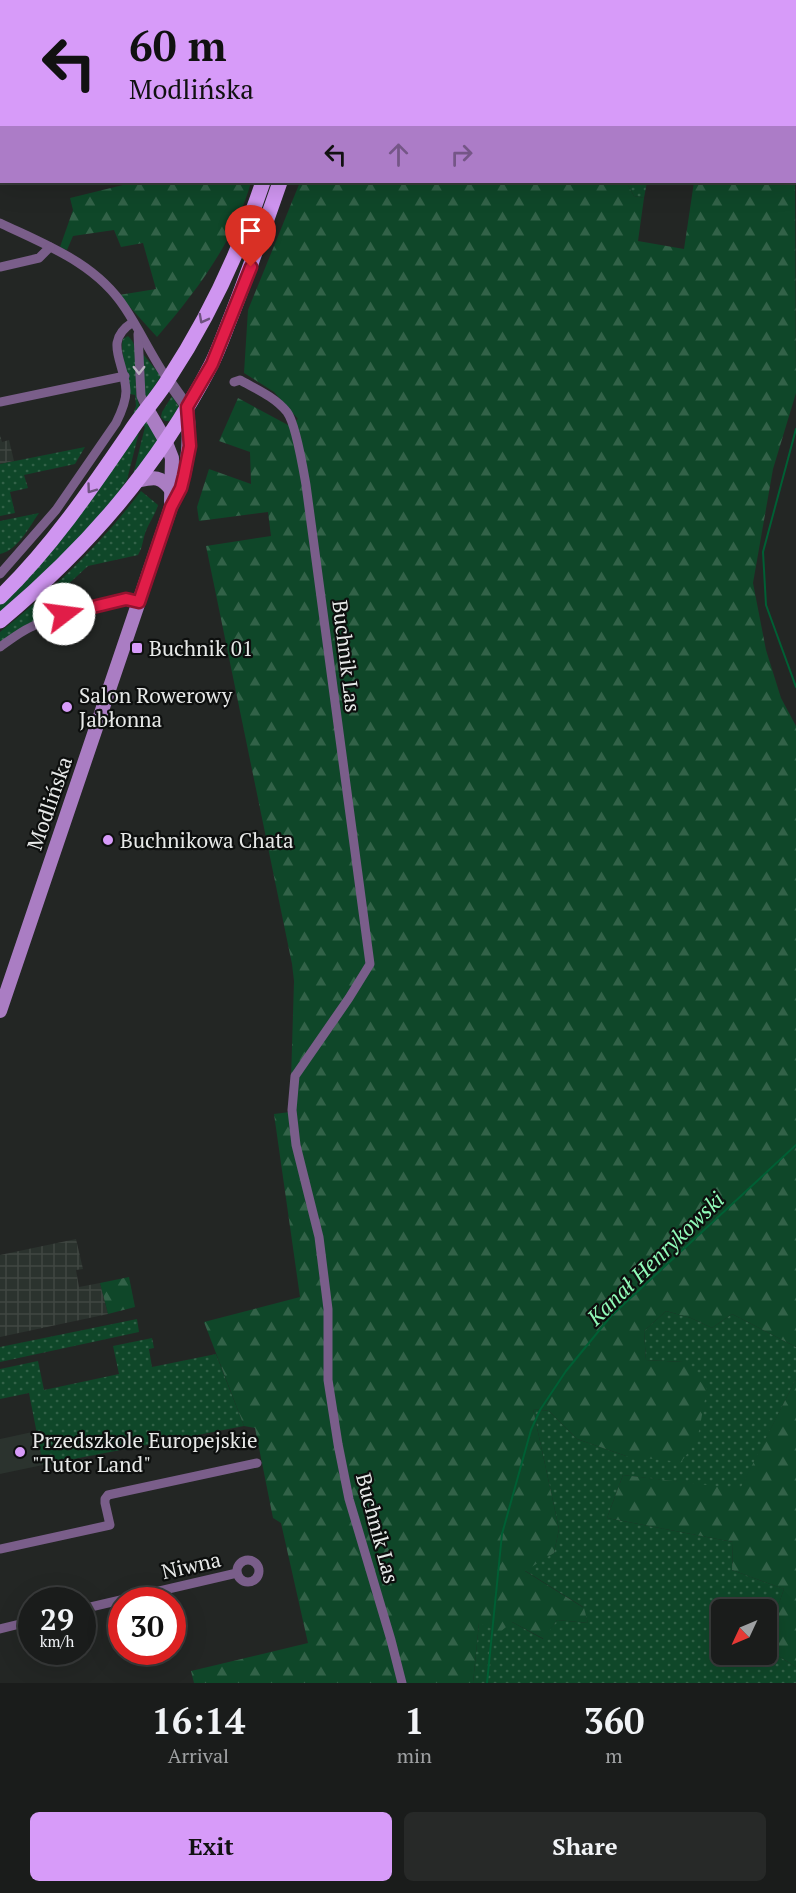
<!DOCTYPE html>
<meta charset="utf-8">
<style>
:root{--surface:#1a1c1b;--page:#272928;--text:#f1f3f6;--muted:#9fa1a3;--line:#383a3a;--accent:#d79bf9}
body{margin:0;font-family:"PT Serif",serif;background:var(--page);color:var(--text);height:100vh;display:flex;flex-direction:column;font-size:22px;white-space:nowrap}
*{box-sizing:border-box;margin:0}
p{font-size:20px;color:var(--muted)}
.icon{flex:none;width:33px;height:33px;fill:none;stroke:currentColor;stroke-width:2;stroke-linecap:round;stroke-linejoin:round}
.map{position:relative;height:1683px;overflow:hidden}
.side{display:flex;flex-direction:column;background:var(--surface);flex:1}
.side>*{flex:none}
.guide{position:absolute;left:0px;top:0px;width:796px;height:183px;box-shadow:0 6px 24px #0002,0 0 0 2px var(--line);background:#d79bf9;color:#111;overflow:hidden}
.needle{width:39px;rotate:226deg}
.buttons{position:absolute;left:711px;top:1599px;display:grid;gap:12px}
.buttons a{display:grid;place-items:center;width:66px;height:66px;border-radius:9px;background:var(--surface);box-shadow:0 6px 24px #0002,0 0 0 2px var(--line);font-size:30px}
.speed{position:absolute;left:18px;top:1587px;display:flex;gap:12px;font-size:30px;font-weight:700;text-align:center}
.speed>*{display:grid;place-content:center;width:78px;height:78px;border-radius:50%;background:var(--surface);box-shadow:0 6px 24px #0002,0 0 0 2px var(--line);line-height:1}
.speed small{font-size:15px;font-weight:400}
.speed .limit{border:9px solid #d22;background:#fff;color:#111}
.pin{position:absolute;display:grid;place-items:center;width:51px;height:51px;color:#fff;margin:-62px -26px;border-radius:50% 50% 50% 0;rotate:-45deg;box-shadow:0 0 6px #0007}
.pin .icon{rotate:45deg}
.me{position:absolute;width:66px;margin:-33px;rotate:75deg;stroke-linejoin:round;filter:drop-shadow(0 0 4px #0008)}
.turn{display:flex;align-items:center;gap:21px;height:126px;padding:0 30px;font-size:27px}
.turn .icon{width:78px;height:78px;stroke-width:2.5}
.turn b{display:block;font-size:42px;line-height:51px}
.lanes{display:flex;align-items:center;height:57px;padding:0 30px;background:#0003;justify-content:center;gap:30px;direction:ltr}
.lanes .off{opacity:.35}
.eta{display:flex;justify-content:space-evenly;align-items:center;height:102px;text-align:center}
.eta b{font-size:36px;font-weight:600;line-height:42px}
.cta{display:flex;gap:12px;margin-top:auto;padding:12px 30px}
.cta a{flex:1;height:69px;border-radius:9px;background:var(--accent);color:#111;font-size:24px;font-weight:600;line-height:69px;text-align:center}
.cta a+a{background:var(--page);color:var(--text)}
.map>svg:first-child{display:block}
.built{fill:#2b332e}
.industrial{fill:url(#industrial-grid)}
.grass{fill:url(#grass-dots)}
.forest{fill:url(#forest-firs)}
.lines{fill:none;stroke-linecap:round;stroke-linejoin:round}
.stream{stroke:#005f34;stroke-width:2}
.minor{stroke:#7a5e8a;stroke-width:9}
.tertiary{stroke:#7a5e8a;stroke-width:12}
.secondary{stroke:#aa7dc3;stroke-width:14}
.primary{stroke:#cf95f0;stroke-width:15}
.oneway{stroke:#6e527f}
.oneway2{stroke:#bbb1c2}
.route-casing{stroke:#92132f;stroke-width:15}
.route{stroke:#e11d48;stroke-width:10}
.poi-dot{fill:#d79bf9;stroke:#0d0f0e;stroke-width:2}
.labels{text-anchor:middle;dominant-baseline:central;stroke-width:4.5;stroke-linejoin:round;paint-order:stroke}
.poi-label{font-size:21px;fill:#e7e9e8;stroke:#0d0f0e;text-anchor:start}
.street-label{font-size:21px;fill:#e7e9e8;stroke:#0d0f0e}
.water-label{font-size:22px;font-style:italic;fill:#90fab8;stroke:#0d0f0e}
</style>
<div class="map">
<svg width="796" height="1683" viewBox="0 0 796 1683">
<defs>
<pattern id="industrial-grid" width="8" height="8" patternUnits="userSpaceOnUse" patternTransform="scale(1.5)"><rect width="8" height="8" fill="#2b332e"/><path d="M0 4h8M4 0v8" fill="none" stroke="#404742"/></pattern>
<pattern id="grass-dots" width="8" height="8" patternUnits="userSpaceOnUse" patternTransform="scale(1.5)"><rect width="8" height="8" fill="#0f4729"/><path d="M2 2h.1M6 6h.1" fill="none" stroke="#326248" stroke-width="1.8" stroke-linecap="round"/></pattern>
<pattern id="forest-firs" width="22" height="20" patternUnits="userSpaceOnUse" patternTransform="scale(1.5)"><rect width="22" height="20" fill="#0f4729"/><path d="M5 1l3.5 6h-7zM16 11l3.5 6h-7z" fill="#326248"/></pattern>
</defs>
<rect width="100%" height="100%" fill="#232624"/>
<polygon class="built" points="37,1431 43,1465 0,1474 0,1439"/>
<g class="industrial">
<polygon points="0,0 162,0 2,2 0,40"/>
<polygon points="0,435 2,442 9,440 14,461 0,464"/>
<polygon points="76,1239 83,1269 76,1270 79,1287 100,1283 108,1314 0,1337 0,1255"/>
</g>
<g class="grass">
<polygon points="626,182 647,182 644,198 634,196"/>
<path d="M 128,336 C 142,348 135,373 136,389 C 136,396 139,402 140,409 L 132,417 L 136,406 L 135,395 L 130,394 C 130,378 119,351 123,339 Z"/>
<polygon points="143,354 161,376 145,400 143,392"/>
<polygon points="172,396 179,407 170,421 165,421 161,417 162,412"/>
<polygon points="146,418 159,440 133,475 145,427 142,424"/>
<polygon points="139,432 127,480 94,526 0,615 0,603"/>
<polygon points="85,447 75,464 24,475 28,488 10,492 15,513 0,516 0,464"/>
<path d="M 141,491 L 158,505 C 155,516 147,525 144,537 C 142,545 142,548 138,555 L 88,566 L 38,612 L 40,617 L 0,642 L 0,632 C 53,590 100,545 141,491 Z"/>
<path d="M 39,513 C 29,527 18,550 0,554 L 0,521 Z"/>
<polygon points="666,1311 691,1318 712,1328 732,1314 796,1347 796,1379 740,1490 623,1475 607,1518 733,1542 732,1570 784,1589 767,1637 766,1610 722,1610 722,1654 766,1654 767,1649 796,1667 796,1683 473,1683 479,1623 512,1622 543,1639 557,1620 588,1623 583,1607 524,1570 554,1553 559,1529 533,1409 549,1411 577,1439 626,1456 683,1362 646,1360 644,1331"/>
<polygon points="137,1319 139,1332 0,1362 0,1347"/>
<polygon points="152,1338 154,1348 149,1349 152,1367 216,1354 244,1426 43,1465 29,1393 0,1399 0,1369 38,1361 44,1390 119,1374 113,1346"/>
</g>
<g class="forest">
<rect x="378" y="0" width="181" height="1"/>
<polygon points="795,178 796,393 773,469 753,583 766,650 781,698 796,726 796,1347 732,1314 712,1328 691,1318 666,1311 644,1331 646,1360 684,1362 707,1389 697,1441 681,1462 626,1456 577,1439 549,1411 533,1409 559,1529 554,1553 525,1571 584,1608 588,1623 557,1620 544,1639 512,1622 500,1632 479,1623 473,1683 194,1683 191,1671 308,1643 281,1523 273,1518 255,1428 244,1426 204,1322 300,1297 274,1114 290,1112 294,981 292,964 206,546 271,536 268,512 199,521 197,507 209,469 251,484 250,452 219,441 238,398 288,425 298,419 274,392 244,373 248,310 300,182 595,182 603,185 606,182 626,182 634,196 644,198 638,241 684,249 694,182 795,182"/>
<path d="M 126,182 L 251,182 C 235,240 196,292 157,337 L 119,295 L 156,289 L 143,243 L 121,247 L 114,230 L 73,236 L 67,250 L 60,247 L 73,210 L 70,198 L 127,184 Z"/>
<polygon points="129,1277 135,1307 108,1314 100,1283"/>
<polygon points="796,1379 796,1667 767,1649 767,1637 784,1589 732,1570 733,1542 607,1518 623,1475 740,1489"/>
</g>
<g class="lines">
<g class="stream">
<polyline points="796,429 763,552 766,605 796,687"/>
<polyline points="487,1683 502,1534 531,1430 540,1410 566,1371 611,1316 796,1145"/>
</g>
<g class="minor">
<polyline points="299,0 299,2"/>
<polyline points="363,2 363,0"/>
<polyline points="713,2 714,0"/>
<polyline points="0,168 2,167"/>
<path d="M 0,223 C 46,245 96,263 125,308 C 141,332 152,357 168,380"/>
<polyline points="0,267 39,258 50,247"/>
<polyline points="138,334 141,396 147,409"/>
<path d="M 234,382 L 240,380 C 256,389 275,397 287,412 C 296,424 303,468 306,485 L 370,964 L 349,998 L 295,1076 L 292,1110 L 296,1145 L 319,1237 L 328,1309 L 328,1380 L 338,1444 L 349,1499 L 391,1640 L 402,1683"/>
<polyline points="0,402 125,376"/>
<path d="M 0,574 L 56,510 L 116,423 C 121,413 126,402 126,391 C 125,361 102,342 133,322"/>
<path d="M 0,647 C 10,640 20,632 31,627 C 53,616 117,594 139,602"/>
<polyline points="0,1549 110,1525 105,1503 105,1499 108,1495 257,1463"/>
<circle cx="248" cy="1571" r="11"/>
<polyline points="82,1609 237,1573"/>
<polyline points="0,1629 32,1621"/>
</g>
<polyline class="tertiary" points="168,380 187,407"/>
<g class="secondary">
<polyline points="147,409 165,440 172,458 171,502"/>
<path d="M 137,481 C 154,477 161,475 172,491"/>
<path d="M 0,1011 L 171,507 C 189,473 191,445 187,407"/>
</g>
<g class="primary">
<polyline points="323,2 323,0"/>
<polyline points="341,2 342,0"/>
<path d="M 0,597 C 52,547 93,486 134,426 C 145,410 159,395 169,378 C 209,317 240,250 263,182"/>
<path d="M 0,621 C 87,548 158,467 211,365 C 218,351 224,334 230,319 C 248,274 264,228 280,182"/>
</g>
</g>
<defs><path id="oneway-chevron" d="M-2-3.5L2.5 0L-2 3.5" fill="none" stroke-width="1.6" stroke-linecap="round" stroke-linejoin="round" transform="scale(1.5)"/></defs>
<g class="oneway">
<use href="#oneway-chevron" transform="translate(203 319) rotate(118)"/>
<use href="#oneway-chevron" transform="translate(91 489) rotate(126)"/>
</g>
<use class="oneway2" href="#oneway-chevron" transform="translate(139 370) rotate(90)"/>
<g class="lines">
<g class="route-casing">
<polyline id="route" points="64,614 126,599 139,602 171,507 181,488 184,476 190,446 187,407 212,364 251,267"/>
</g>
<use href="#route" class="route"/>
</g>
<g class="poi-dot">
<rect x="131" y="642" width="12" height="12" rx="3"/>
<circle cx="67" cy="707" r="6"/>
<circle cx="108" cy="840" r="6"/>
<circle cx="20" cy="1452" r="6"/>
</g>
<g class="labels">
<g class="poi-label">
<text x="149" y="648">Buchnik 01</text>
<text x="79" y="695">Salon Rowerowy<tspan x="79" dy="24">Jabłonna</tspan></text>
<text x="120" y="840">Buchnikowa Chata</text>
<text x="32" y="1440">Przedszkole Europejskie<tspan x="32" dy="24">"Tutor Land"</tspan></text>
</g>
<g class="street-label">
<text transform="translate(347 656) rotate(83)">Buchnik Las</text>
<text transform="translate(49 803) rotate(-71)">Modlińska</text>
<text transform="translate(378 1528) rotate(75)">Buchnik Las</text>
<text transform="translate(191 1565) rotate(-13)">Niwna</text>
</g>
<g class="water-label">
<text transform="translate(655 1258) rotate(-44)">Kanał Henrykowski</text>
</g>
</g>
</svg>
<div class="buttons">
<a><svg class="needle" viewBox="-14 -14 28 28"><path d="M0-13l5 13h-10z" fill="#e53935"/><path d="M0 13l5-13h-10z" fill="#9fa1a3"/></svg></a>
</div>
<div class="speed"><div>29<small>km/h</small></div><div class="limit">30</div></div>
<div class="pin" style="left:251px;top:267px;background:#d93025"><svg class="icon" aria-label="arrive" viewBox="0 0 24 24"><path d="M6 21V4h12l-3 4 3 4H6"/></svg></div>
<svg class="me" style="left:64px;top:614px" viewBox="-20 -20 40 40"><circle r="19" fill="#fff"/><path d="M0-13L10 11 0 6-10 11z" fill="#e11d48"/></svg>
<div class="guide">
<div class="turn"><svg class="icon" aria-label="left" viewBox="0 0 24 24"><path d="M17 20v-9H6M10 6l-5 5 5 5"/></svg><div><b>60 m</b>Modlińska</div></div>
<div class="lanes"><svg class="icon" aria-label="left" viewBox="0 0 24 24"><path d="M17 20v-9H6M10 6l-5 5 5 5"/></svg><svg class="icon off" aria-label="ahead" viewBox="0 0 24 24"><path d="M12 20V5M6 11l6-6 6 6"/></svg><svg class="icon off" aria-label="right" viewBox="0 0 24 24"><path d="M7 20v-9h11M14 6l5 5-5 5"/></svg></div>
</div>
</div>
<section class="side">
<div class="eta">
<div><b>16:14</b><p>Arrival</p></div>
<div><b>1</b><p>min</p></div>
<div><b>360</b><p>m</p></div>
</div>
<div class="cta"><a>Exit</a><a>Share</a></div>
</section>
